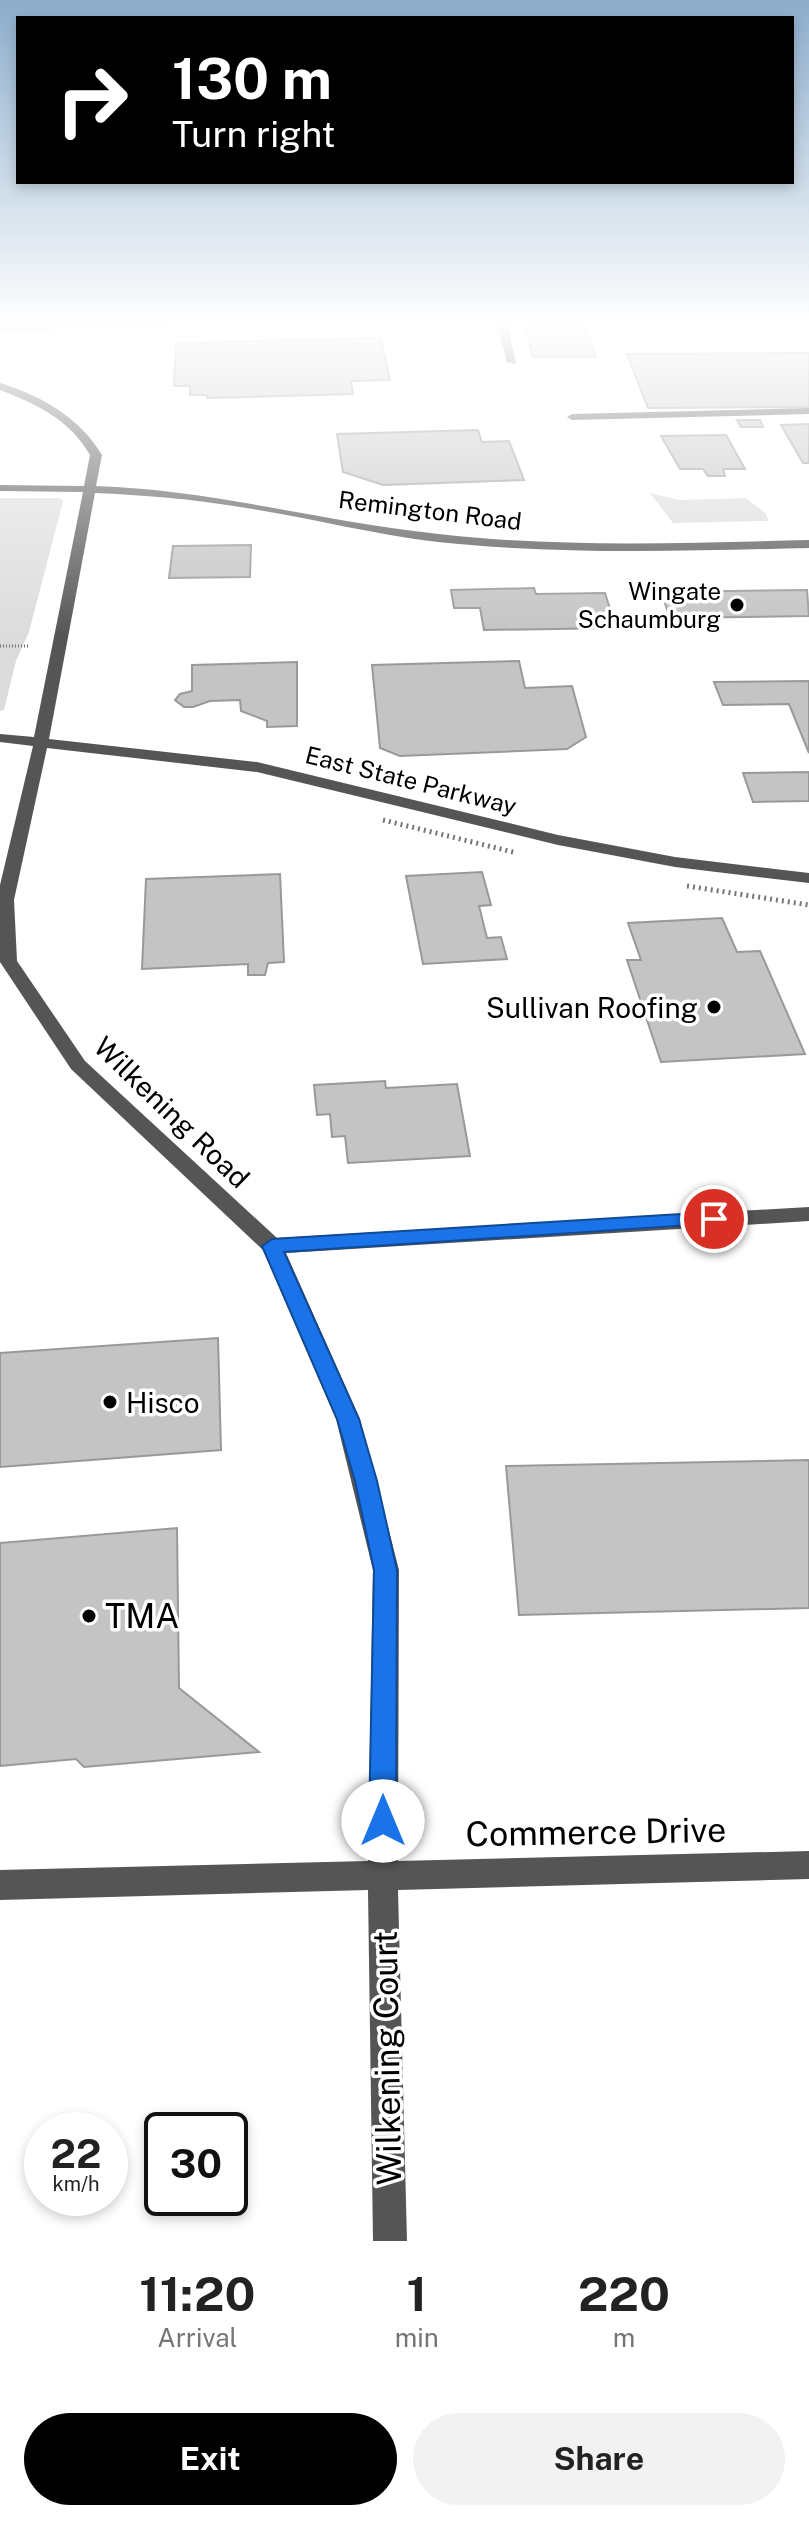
<!DOCTYPE html>
<style>
:root{--surface:#fff;--page:#f2f2f2;--text:#222;--muted:#767676;--accent:#000}
body{margin:0;font-family:"Public Sans",sans-serif;background:var(--page);color:var(--text);height:100vh;display:flex;flex-direction:column;font-size:30px;white-space:nowrap}
*{box-sizing:border-box;margin:0}
p{font-size:26px;color:var(--muted)}
.icon{flex:none;width:44px;height:44px;fill:none;stroke:currentColor;stroke-width:2;stroke-linecap:round;stroke-linejoin:round}
.map{position:relative;height:2241px;overflow:hidden}
.panel{display:flex;flex-direction:column;background:var(--surface);flex:1}
.panel>*{flex:none}
.banner{position:absolute;left:16px;top:16px;width:778px;height:168px;border-radius:0px;box-shadow:0 4px 12px #0003;background:#000;color:#fff;overflow:hidden}
.speed{position:absolute;left:24px;top:2112px;display:flex;gap:16px;font-size:40px;font-weight:700;text-align:center}
.speed>*{display:grid;place-content:center;width:104px;height:104px;border-radius:50%;background:var(--surface);box-shadow:0 4px 12px #0003;line-height:1}
.speed small{font-size:20px;font-weight:400}
.speed .limit{border:4px solid #111;border-radius:12px;background:#fff;color:#111}
.pin{position:absolute;display:grid;place-items:center;width:68px;height:68px;color:#fff;margin:-34px;border:4px solid #fff;border-radius:50%;box-shadow:0 2px 8px #0007}
.me{position:absolute;width:88px;margin:-44px;rotate:0deg;stroke-linejoin:round;filter:drop-shadow(0 0 6px #0008)}
.turn{display:flex;align-items:center;gap:28px;height:168px;padding:0 24px;font-size:36px}
.turn .icon{width:104px;height:104px;stroke-width:2.5}
.turn b{display:block;font-size:56px;line-height:68px}
.eta{display:flex;justify-content:space-evenly;align-items:center;height:136px;text-align:center}
.eta b{font-size:48px;font-weight:700;line-height:56px}
.primary-button{display:flex;gap:16px;margin-top:auto;padding:16px 24px}
.primary-button a{flex:1;height:92px;border-radius:48px;background:var(--accent);color:#fff;font-size:32px;font-weight:700;line-height:92px;text-align:center}
.primary-button a+a{background:var(--page);color:var(--text)}
.map>svg:first-child{display:block}
.green{fill:#dcdcdc}
.building{fill:#c4c4c4;stroke:#999;stroke-width:2}
.lines{fill:none;stroke-linecap:round;stroke-linejoin:round}
.path-far1{stroke:#777;stroke-width:3;stroke-dasharray:1 2;stroke-linecap:butt}
.path{stroke:#777;stroke-width:5;stroke-dasharray:2 4;stroke-linecap:butt}
.minor{fill:#555;fill-rule:evenodd}
.route{fill:#1a73e8;stroke:#114b97;stroke-width:2}
.poi-dot{fill:#000;stroke:#fff;stroke-width:3}
.labels{text-anchor:middle;dominant-baseline:central;stroke-width:7;stroke-linejoin:round;paint-order:stroke}
.far-street-label{font-size:24px;fill:#000;stroke:#fff}
.far-poi-label{font-size:24px;fill:#000;stroke:#fff;text-anchor:end}
.poi-label{font-size:28px;fill:#000;stroke:#fff;text-anchor:end}
.street-label{font-size:28px;fill:#000;stroke:#fff}
.near-poi-label{font-size:34px;fill:#000;stroke:#fff;text-anchor:start}
.near-street-label{font-size:34px;fill:#000;stroke:#fff}
</style>
<div class="map">
<svg width="809" height="2241" viewBox="0 0 809 2241">
<rect width="100%" height="100%" fill="#fff"/>
<g class="green">
<polygon points="650,493 679,500 746,498 765,513 769,521 673,523"/>
<polygon points="0,498 60,498 63,501 29,632 16,661 4,710 0,711"/>
</g>
<g class="building">
<polygon points="524,323 585,323 596,357 533,357"/>
<polygon points="381,338 390,380 351,381 353,394 207,398 207,395 190,395 190,386 174,386 176,343"/>
<polygon points="809,353 809,407 648,408 627,354"/>
<polygon points="737,420 760,420 763,427 741,427"/>
<polygon points="809,424 809,463 803,463 781,425"/>
<polygon points="478,430 482,442 509,441 524,480 383,485 343,472 337,434"/>
<polygon points="726,435 745,469 723,469 725,476 708,476 703,469 680,469 661,436"/>
<polygon points="251,545 250,577 169,578 173,546"/>
<polygon points="534,588 536,594 605,593 616,628 484,630 480,608 454,608 451,590"/>
<polygon points="807,590 809,616 670,618 661,592"/>
<polygon points="519,661 525,688 572,686 586,737 567,749 400,756 380,748 372,665"/>
<polygon points="297,662 297,726 267,727 267,721 241,711 240,700 210,701 193,707 184,707 175,700 180,694 192,691 192,665"/>
<polygon points="809,681 809,753 789,704 723,705 714,682"/>
<polygon points="809,772 809,801 753,802 743,773"/>
<polygon points="482,872 491,905 479,906 487,938 501,937 507,959 423,964 406,876"/>
<polygon points="280,874 284,962 268,963 265,975 248,975 248,964 142,969 146,879"/>
<polygon points="722,918 737,952 760,951 805,1054 661,1062 627,960 641,960 628,923"/>
<polygon points="385,1081 386,1088 457,1084 470,1156 348,1163 345,1136 332,1137 330,1114 317,1115 314,1085"/>
<polygon points="218,1338 221,1450 0,1467 0,1353"/>
<polygon points="809,1460 809,1608 519,1615 506,1466"/>
<polygon points="177,1528 179,1688 259,1752 84,1767 76,1759 0,1766 0,1543"/>
</g>
<g class="lines">
<polyline class="path-far1" points="0,646 29,646"/>
<g class="path">
<polyline points="383,820 517,853"/>
<polyline points="687,886 809,905"/>
</g>
<g class="minor">
<polygon points="83,323 174,323 169,326 0,331 0,325"/>
<polygon points="497,323 507,323 516,364 507,362"/>
<path d="M 0,383 C 42,396 79,417 102,455 L 96,486 C 215,490 322,522 439,534 C 561,548 686,543 809,540 L 809,548 C 685,551 561,555 438,542 C 371,534 306,517 240,507 C 192,499 143,495 95,493 L 49,739 L 257,762 L 558,835 L 675,857 L 809,873 L 809,883 L 675,867 L 558,845 L 257,772 L 47,748 L 14,900 L 17,961 L 85,1061 L 277,1238 L 809,1207 L 809,1221 L 286,1253 L 360,1419 L 399,1570 L 398,1861 L 809,1851 L 809,1879 L 398,1890 L 407,2241 L 373,2241 L 368,1890 L 0,1900 L 0,1870 L 368,1861 L 373,1570 L 336,1419 L 263,1250 L 71,1069 L 0,962 L 0,885 L 33,746 L 0,742 L 0,734 L 34,737 L 83,492 L 0,491 L 0,485 L 84,486 L 90,455 C 70,420 37,404 0,390 Z"/>
<polygon points="809,408 809,414 572,420 567,417 572,414"/>
</g>
</g>
<linearGradient id="sky" x2="0" y2="1"><stop stop-color="#8cadcc"/><stop offset="0.51" stop-color="#fff"/><stop offset="1" stop-color="#fff" stop-opacity="0"/></linearGradient>
<rect width="809" height="636" fill="url(#sky)"/>
<polygon class="route" points="714,1212 723,1219 721,1223 284,1252 359,1419 377,1481 397,1570 396,1821 392,1830 383,1834 373,1830 369,1821 374,1570 355,1481 337,1419 262,1246 272,1239"/>
<g class="poi-dot">
<circle cx="737" cy="605" r="8"/>
<circle cx="714" cy="1007" r="8"/>
<circle cx="110" cy="1402" r="8"/>
<circle cx="89" cy="1616" r="8"/>
</g>
<g class="labels">
<g class="far-street-label">
<text transform="translate(430 510) rotate(7)">Remington Road</text>
<text transform="translate(411 780) rotate(14)">East State Parkway</text>
</g>
<g class="far-poi-label">
<text x="721" y="591">Wingate<tspan x="721" dy="28">Schaumburg</tspan></text>
</g>
<g class="poi-label">
<text x="698" y="1007">Sullivan Roofing</text>
<text x="126" y="1402" text-anchor="start">Hisco</text>
</g>
<g class="street-label">
<text transform="translate(172 1112) rotate(44)">Wilkening Road</text>
</g>
<g class="near-poi-label">
<text x="105" y="1616">TMA</text>
</g>
<g class="near-street-label">
<text transform="translate(596 1832) rotate(-1)">Commerce Drive</text>
<text transform="translate(387 2058) rotate(-91)">Wilkening Court</text>
</g>
</g>
</svg>
<div class="speed"><div>22<small>km/h</small></div><div class="limit">30</div></div>
<div class="pin" style="left:714px;top:1219px;background:#d93025"><svg class="icon" aria-label="arrive" viewBox="0 0 24 24"><path d="M6 21V4h12l-3 4 3 4H6"/></svg></div>
<svg class="me" style="left:383px;top:1821px" viewBox="-20 -20 40 40"><circle r="19" fill="#fff"/><path d="M0-13L10 11 0 6-10 11z" fill="#1a73e8"/></svg>
<div class="banner">
<div class="turn"><svg class="icon" aria-label="right" viewBox="0 0 24 24"><path d="M7 20v-9h11M14 6l5 5-5 5"/></svg><div><b>130 m</b>Turn right</div></div>
</div>
</div>
<section class="panel">
<div class="eta">
<div><b>11:20</b><p>Arrival</p></div>
<div><b>1</b><p>min</p></div>
<div><b>220</b><p>m</p></div>
</div>
<div class="primary-button"><a>Exit</a><a>Share</a></div>
</section>
